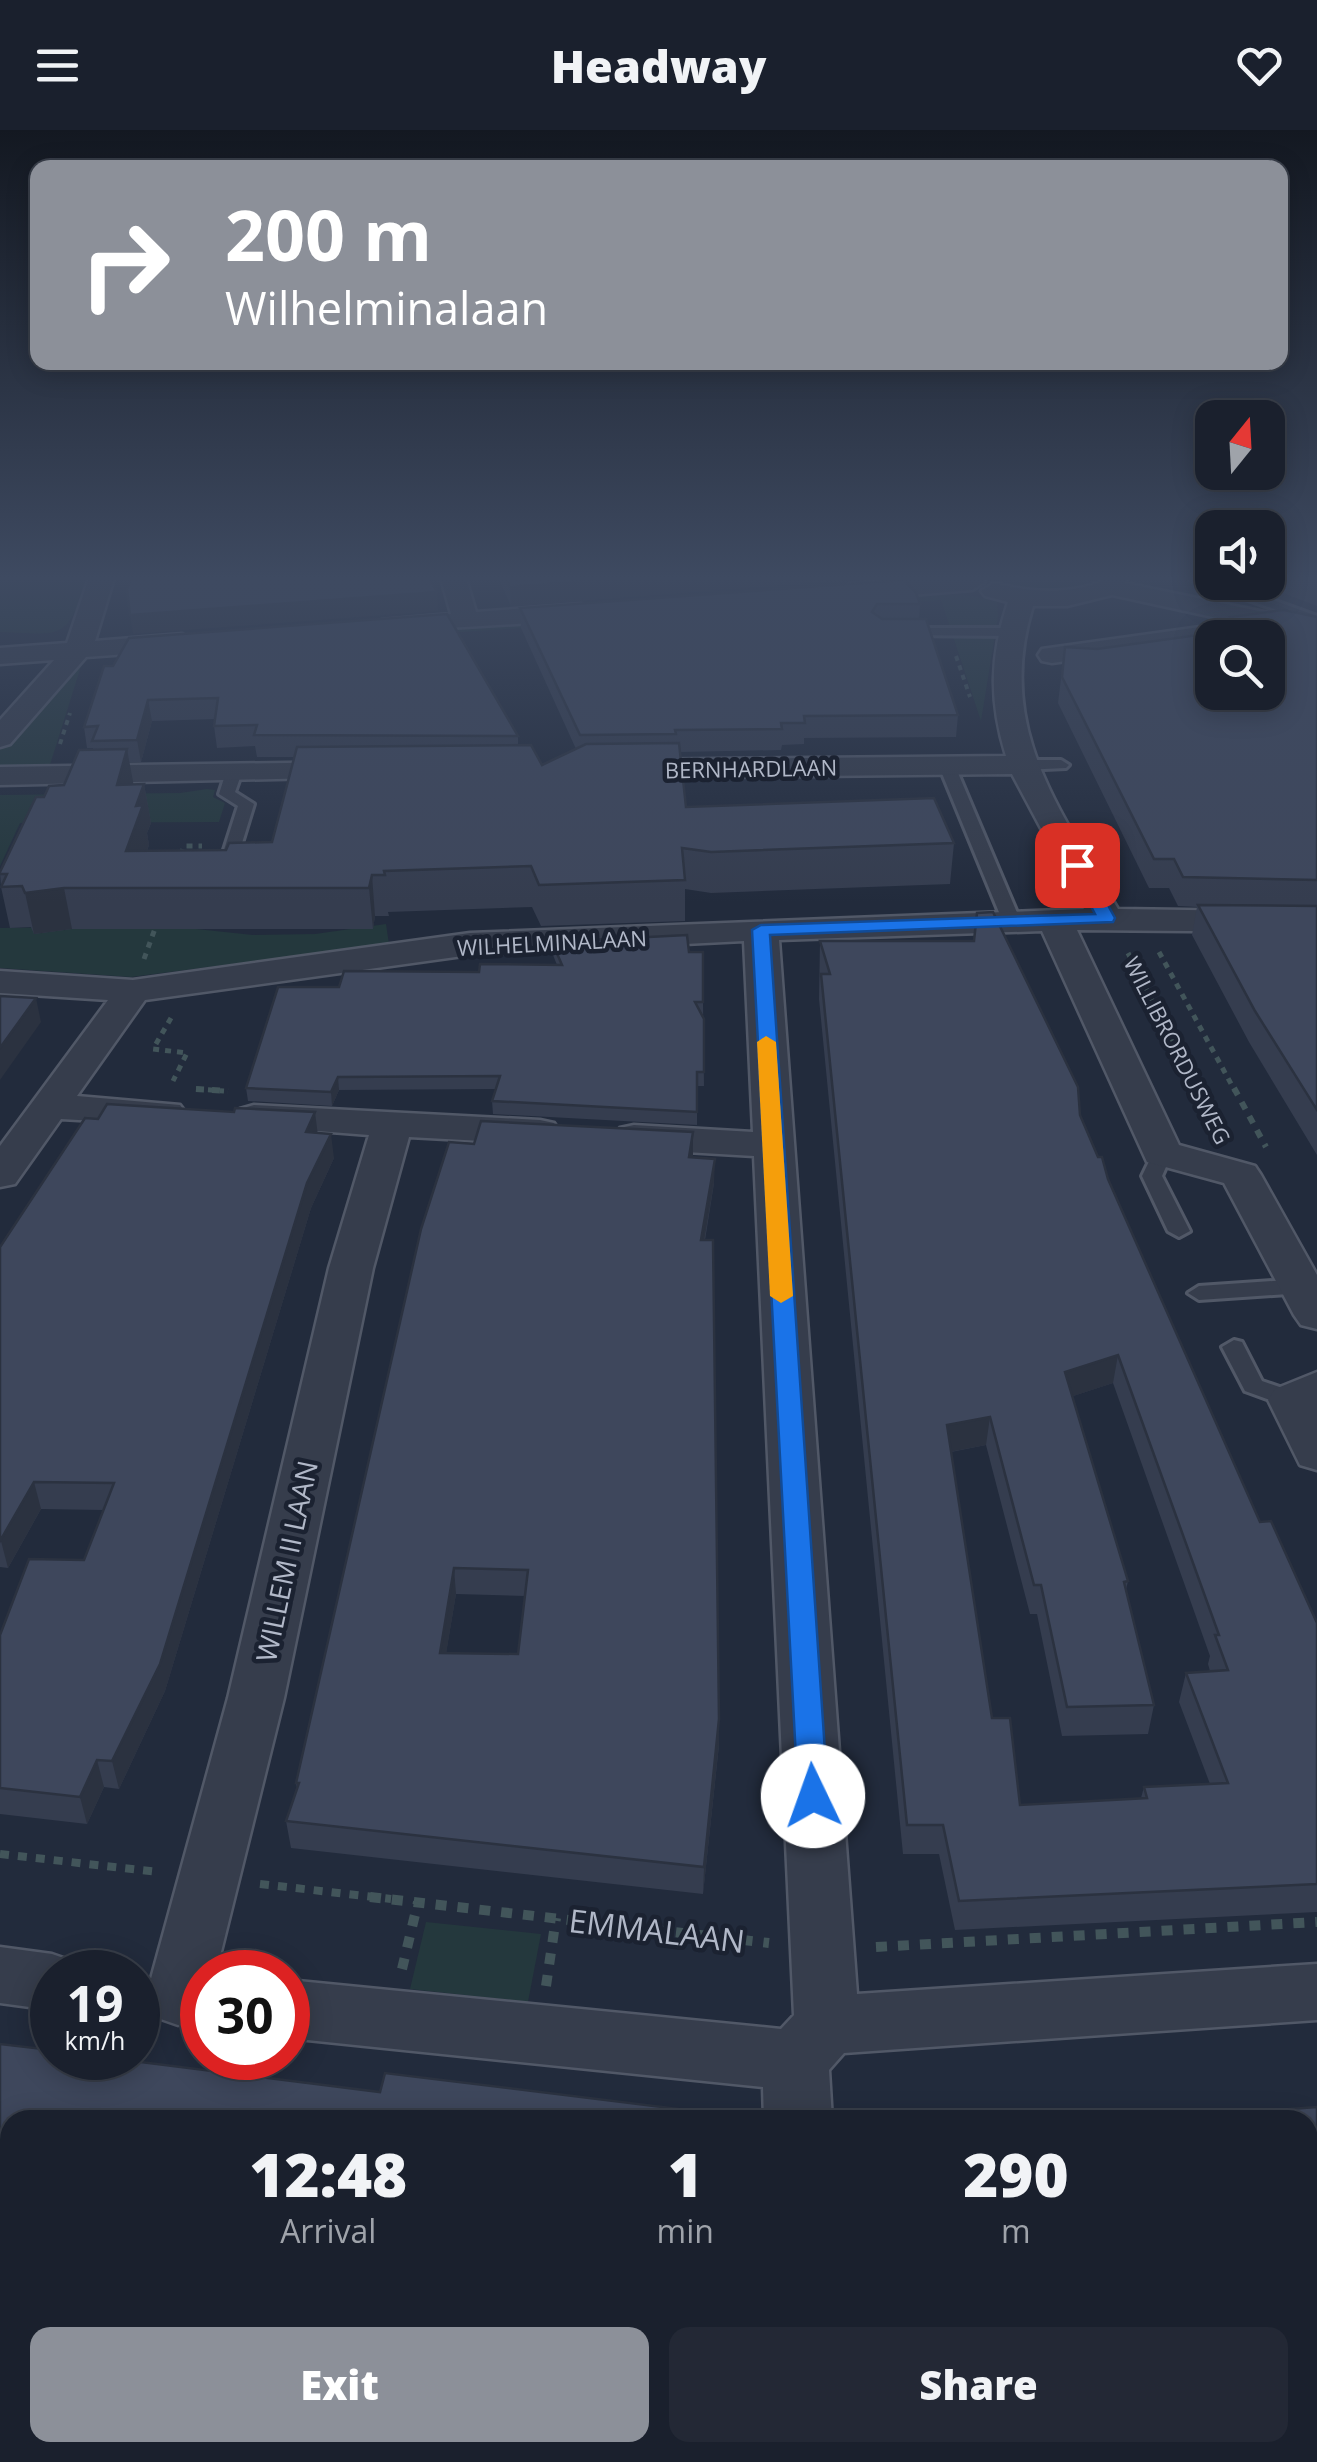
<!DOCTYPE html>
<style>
:root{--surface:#1a202d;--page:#232835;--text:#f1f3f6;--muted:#9fa3aa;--line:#383e49;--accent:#8c9099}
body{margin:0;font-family:"Open Sans",sans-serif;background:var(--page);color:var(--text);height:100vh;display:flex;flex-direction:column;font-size:38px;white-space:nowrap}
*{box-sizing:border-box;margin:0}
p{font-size:32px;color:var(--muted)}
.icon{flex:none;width:55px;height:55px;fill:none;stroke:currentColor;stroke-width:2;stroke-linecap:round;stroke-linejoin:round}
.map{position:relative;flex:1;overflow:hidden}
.sheet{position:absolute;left:0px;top:1980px;width:1318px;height:352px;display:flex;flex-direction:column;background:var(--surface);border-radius:30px 30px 0 0;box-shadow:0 5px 25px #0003,0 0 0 2px var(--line)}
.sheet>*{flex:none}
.top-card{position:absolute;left:30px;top:30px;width:1258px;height:210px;border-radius:20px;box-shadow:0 5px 25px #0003,0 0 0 2px var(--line);background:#8c9099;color:#fff;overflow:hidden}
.needle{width:65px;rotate:18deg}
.tools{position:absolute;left:1195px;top:270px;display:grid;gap:20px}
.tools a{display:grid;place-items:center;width:90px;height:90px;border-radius:20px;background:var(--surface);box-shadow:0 5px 25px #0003,0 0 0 2px var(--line);font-size:50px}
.speed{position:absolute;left:30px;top:1820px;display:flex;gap:20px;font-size:50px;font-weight:700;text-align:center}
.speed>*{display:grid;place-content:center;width:130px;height:130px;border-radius:50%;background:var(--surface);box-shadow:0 5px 25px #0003,0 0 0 2px var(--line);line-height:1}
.speed small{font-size:25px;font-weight:400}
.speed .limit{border:15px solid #d22;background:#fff;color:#111}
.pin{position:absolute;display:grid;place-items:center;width:85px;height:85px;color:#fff;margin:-42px;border-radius:20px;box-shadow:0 5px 15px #0006}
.me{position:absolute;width:110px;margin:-55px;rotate:357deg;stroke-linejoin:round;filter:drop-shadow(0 0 8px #0008)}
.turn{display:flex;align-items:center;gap:35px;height:210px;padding:0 30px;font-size:45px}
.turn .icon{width:130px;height:130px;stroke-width:2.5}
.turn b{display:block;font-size:70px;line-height:85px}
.eta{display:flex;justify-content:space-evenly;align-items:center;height:170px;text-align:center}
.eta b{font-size:60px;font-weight:800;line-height:70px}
.button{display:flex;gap:20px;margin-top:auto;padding:20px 30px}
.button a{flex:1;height:115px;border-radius:20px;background:var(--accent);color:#fff;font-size:40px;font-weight:800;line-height:115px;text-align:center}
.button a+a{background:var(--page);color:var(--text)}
header{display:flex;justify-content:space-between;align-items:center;height:130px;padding:0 30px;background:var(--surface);font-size:45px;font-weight:800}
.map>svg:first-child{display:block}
.green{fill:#24383d}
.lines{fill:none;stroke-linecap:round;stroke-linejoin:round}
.service-casing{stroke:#515867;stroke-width:6}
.minor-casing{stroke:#515867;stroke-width:5}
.path-far4{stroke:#42555a;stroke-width:4;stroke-dasharray:5 5;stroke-linecap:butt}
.path-far3{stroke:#42555a;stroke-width:5;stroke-dasharray:6 6;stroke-linecap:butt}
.path-far2{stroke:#42555a;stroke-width:6;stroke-dasharray:8 8;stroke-linecap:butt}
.path-far1{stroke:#42555a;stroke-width:8;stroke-dasharray:9 9;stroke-linecap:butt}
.path{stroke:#42555a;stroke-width:10;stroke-dasharray:11 11;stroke-linecap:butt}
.service{fill:#363d4c;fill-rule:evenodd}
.minor{fill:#363d4c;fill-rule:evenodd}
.wall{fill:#353d4f;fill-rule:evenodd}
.shaded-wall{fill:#2b3240}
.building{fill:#3e475c;stroke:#2b3240;stroke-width:2.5;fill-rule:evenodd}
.route{fill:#1a73e8;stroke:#114b97;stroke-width:2.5}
.slow{fill:#f59e0b}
.labels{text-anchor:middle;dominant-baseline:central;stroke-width:9;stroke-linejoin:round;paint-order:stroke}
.far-street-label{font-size:22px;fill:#b1b8c8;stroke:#1b2231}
.street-label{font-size:28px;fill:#b1b8c8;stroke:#1b2231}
.near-street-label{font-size:32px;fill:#b1b8c8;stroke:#1b2231}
</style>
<header><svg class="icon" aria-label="menu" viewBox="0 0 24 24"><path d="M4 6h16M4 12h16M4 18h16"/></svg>Headway<svg class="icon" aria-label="heart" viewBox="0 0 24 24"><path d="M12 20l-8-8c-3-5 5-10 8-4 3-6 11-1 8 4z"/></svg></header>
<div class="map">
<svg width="1317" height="2332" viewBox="0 0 1317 2332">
<rect width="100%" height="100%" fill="#222b3c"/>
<g class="green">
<path d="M 0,445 L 89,445 C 66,510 67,505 0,502 Z"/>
<path d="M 990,445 L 1092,445 L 1092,446 C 1073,471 1012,463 990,445 Z"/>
<polygon points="913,463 974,466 997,472 998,486 981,591 941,470 103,526 130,520"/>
<polygon points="82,533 49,638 0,639 0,619 70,542"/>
<polygon points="207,659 215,660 213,667 225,673 219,692 20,693 0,736 0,665 180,663"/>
<polygon points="386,794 389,814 131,847 0,838 0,798 168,796 253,805 315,804"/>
<polygon points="426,1792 541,1804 528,1872 410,1859"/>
</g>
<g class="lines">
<g class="service-casing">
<g id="service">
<polygon points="1190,445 1212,449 1212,452 1223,452 1317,486 1317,494 1191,450"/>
<polygon points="895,498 1010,498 1017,502 1010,506 900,505 893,501"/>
<polygon points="1061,630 1069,635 1066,638 1022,640 1014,635 1022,630"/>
<polygon points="947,631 955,636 1021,792 1018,796 1006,796 1003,792 939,636"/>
<polygon points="234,637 242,642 235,662 254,674 238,726 230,731 222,726 238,676 219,664 226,642"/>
<polygon points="1096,698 1102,700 1102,706 1060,708 1052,703 1060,698"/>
<polygon points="1162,1017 1172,1023 1162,1046 1190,1101 1179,1107 1168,1101 1142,1046 1155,1019"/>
<polygon points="1317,1148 1317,1162 1199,1170 1188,1163 1199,1156"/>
<polygon points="1234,1210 1242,1212 1262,1251 1300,1264 1304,1270 1300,1276 1292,1278 1245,1261 1222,1217"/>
</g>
</g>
<g class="minor-casing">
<g id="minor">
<polygon points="90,445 115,445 95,511 182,504 195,512 182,520 86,527 10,614 0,617 0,590 54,530 0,534 0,518 67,513"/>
<polygon points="440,445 465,445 476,482 581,474 594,482 581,490 382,502 378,496 382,490 451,484"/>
<polygon points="960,445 981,447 985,452 972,460 850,470 837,462 850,454"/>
<path d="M 1104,445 L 1129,445 L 1125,453 L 1317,493 L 1317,509 L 1271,499 L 1241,507 L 1212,508 L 1212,511 L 1052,533 L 1042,531 L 1038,525 L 1042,519 L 1236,492 L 1112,465 L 1067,476 L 1033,476 C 995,597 1059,678 1118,779 L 1317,782 L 1317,802 L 1077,800 L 1179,1015 L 1255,1036 L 1261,1045 L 1317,1145 L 1317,1199 L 1301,1195 L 1294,1185 L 1224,1053 L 1147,1032 L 1042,801 L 779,810 L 857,1864 L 1317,1834 L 1317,1890 L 844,1923 L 829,1940 L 832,1990 L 764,1990 L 763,1957 L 288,1908 L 288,1850 L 781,1899 L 794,1885 L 754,1026 L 634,1019 L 620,1016 L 614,1007 L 620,998 L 634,995 L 753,1002 L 744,811 L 470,825 L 145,870 L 77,966 L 180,975 L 186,983 L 180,991 L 166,995 L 61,989 L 15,1054 L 0,1057 L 0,1016 L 108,870 L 0,863 L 0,841 L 133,850 L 470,803 L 1084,779 L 1012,644 L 622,648 L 611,645 L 607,639 L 611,633 L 622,630 L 1006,626 C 989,571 990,526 1008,472 L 985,466 L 981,461 L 994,453 C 1030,462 1065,465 1100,452 Z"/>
<polygon points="353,632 364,635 368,641 364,647 0,655 0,637"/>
<polygon points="254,975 540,990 554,993 560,1002 554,1011 540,1014 409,1007 373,1138 284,1568 216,1842 202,1842 201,1887 178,1895 155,1887 146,1867 228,1568 329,1138 369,1005 240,995 234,987 240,979"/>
<polygon points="1317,1242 1317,1340 1300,1335 1268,1270 1275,1259"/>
<polygon points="0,1817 52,1824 75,1832 80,1842 52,1842 52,1880 0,1873"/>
<rect x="778" y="2322" width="78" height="10"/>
</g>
</g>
<g class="path-far4">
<polyline points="956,526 970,567"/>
<polyline points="60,614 70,583"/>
</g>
<g class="path-far3">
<polyline points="181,725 184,716 202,716"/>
<polyline points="1159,822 1235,961"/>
<polyline points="1128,823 1198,961"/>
<polyline points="144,829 157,793"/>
<polyline points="171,888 153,919 187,923 173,951"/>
<polyline points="196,959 224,961"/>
</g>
<g class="path-far2">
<polyline points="1197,958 1220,1003"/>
<polyline points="1234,958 1266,1017"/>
<polyline points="196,959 228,961"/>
</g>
<g class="path-far1">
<polyline points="0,1724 158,1742"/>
<polyline points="260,1754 391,1769"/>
</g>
<g class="path">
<polyline points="370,1767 769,1813"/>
<polyline points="876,1817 1317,1792"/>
<polyline points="402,1839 418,1772"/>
<polyline points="546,1856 556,1788"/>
</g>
<use href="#service" class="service"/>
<use href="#minor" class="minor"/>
</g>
<g class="wall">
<polygon points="497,445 882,445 882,447 511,476"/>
<polygon points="1268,445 1317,445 1317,476 1254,452 1268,452"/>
<path d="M 920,474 L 919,489 L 958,585 L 956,607 L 804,608 L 804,614 L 782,615 L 781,620 L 680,622 L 686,677 L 954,713 L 950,754 L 711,763 L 685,759 L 685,791 L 541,796 L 532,777 L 388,782 L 389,786 L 375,786 L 373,799 L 72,799 L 34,804 L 31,797 L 10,798 L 1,757 L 0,742 L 44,667 L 64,655 L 93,620 L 93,618 L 87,618 L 84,597 L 113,536 L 518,606 L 518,615 L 542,635 L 576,619 L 521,498 L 520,478 ZM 215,589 L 214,596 L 217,618 L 255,616 L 257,627 L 294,627 L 272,712 L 226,720 L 147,721 L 149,715 L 147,703 L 151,693 L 144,654 L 133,654 L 129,632 L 141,632 L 152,591 Z"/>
<polygon points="1231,487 1317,487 1317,1025 1249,912 1192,805 1197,777 1178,776 1169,758 1149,758 1058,573 1065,517 1097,519 1228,501"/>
<path d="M 820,811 L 1080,985 L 1260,1392 L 1317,1493 L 1317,1782 L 955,1800 L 939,1724 L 903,1724 L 819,869 ZM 1113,1253 L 1210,1526 L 1208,1534 L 1210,1541 L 1186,1543 L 1179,1572 L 1210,1654 L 1144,1657 L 1141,1668 L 1020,1675 L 992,1588 L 951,1322 L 986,1315 L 1030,1484 L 1037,1484 L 1062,1606 L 1148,1604 L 1154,1575 L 1126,1460 L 1128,1451 L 1073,1266 Z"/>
<polygon points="552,812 689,822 703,872 704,956 697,956 697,995 493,984 492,971 496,959 339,960 332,976 248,971 246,958 339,857 557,835 553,825"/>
<polygon points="318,1003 334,1028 311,1078 165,1561 119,1659 104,1657 87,1694 0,1684 0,1505 84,1430 103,1380 41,1379 8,1438 0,1437 0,1117"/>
<path d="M 693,1028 L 714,1053 L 705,1110 L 719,1589 L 719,1615 L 703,1764 L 291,1718 L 286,1691 L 297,1659 L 296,1653 ZM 456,1464 L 525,1466 L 518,1524 L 446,1523 Z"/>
<polygon points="0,1914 380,1962 727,1985 10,1990 10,2049 0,2047"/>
<polygon points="1317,1977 1317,2117 1308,2118 1308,1990 1167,1990 1168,1988"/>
<polygon points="956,2322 1308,2322 1317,2332 954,2332"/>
</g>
<g class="shaded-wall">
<polygon points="659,445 882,445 882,447 511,476 510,457"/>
<polygon points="437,462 438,481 133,504 130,485"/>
<polygon points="148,570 152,591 141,632 137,610"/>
<polygon points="127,619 134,657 117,655"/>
<polygon points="144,654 151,693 147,703 149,715 134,758 126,721 136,676"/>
<polygon points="372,745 375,786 373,799 369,758"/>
<polygon points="64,758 72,799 34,804 25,763"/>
<polygon points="36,868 41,892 0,950 0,918"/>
<polygon points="338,947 339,960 332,976 331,962"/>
<polygon points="315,982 318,1006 306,1002"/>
<polygon points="693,1002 693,1026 689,1051 689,1027"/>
<polygon points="331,1004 334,1028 311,1078 165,1561 119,1659 112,1631 307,1053"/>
<polygon points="715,1029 714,1053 700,1135 701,1110"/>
<polygon points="1118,1225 1113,1253 1061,1270 1065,1242"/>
<polygon points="990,1287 986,1315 944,1323 947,1295"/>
<polygon points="34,1352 41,1379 8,1438 1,1411"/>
<polygon points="454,1438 456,1464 442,1549 440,1523"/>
<polygon points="719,1589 719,1615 703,1764 704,1737"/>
<polygon points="97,1630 104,1657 87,1694 80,1667"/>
</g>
<g class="building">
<polygon points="133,445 428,445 437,462 130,485 127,459"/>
<polygon points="505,445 659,445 510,457"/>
<polygon points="904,450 916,463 920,474 877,474 872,482 882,489 926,489 958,585 804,586 805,593 781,593 782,599 675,600 676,604 580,605 520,478"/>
<path d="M 1284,480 L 1317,487 L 1317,750 L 1183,747 L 1174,729 L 1154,729 L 1062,547 L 1065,517 L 1097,519 L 1249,498 L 1231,487 ZM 1212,508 L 1268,508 L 1268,562 L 1212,562 Z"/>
<polygon points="447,484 518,606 254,605 257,595 214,596 218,568 148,570 137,610 92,611 98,596 84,597 104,536 113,536 129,508"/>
<polygon points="679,613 686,677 934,668 954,713 711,722 682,718 685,750 539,755 531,736 384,741 385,745 372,745 369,758 64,758 25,763 22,756 1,757 7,744 0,744 0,742 36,667 44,667 49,656 64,655 79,620 127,619 117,655 144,654 136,676 143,675 126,721 226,720 229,713 272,712 297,617 531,615 542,635 586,614"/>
<polygon points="1198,775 1317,776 1317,980 1255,881"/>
<path d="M 993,782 L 1078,957 L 1080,985 L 1098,1027 L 1102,1027 L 1108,1049 L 1260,1392 L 1271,1391 L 1317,1493 L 1317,1754 L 959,1771 L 943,1695 L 907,1695 L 821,844 L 830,844 L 820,811 L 974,811 L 977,783 ZM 1118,1225 L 1219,1505 L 1215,1505 L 1228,1540 L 1186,1543 L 1228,1653 L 1144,1657 L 1147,1668 L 1020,1675 L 1010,1588 L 992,1588 L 947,1295 L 990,1287 L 1034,1455 L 1041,1455 L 1067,1577 L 1154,1575 L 1124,1452 L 1128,1451 L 1065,1242 Z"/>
<polygon points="687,805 689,822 703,822 703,872 695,872 704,889 704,942 697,942 697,982 492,971 500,946 338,947 331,962 246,958 278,857 339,857 344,841 479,842 480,834 562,835 552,812"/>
<polygon points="0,866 36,868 0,918"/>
<polygon points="107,974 234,982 235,978 315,982 306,1002 331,1004 307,1053 160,1534 112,1631 97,1630 80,1667 0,1658 0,1505 29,1429 84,1430 114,1353 34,1352 0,1411 0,1117 85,988 98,989"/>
<path d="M 481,991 L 693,1002 L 689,1027 L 715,1029 L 701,1110 L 713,1110 L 719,1589 L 704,1737 L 286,1691 L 299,1653 L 296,1653 L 421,1099 L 449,1012 L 474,1014 ZM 454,1438 L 528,1440 L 518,1524 L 440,1523 Z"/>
<polygon points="0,1914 52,1920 52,1928 109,1928 380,1962 385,1943 727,1985 726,1990 10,1990 10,2024 0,2023"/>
<polygon points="1317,1977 1317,2090 1308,2091 1308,1990 1168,1990 1168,1988"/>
<polygon points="10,2297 10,2322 300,2322 362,2332 0,2332 0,2298 9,2300"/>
<polygon points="1308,2311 1317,2311 1317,2332 962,2332 961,2322 1308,2322"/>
</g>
<linearGradient id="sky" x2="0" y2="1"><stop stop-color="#131821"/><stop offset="0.58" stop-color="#3e4a61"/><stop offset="1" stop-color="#3e4a61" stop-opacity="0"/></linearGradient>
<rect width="1317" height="772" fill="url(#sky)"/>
<polygon class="route" points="1071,731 1086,735 1115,788 1113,792 770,805 828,1666 823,1675 813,1678 802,1675 798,1666 752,800 761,795 1095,784 1069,735"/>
<polygon class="slow" points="766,906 776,912 793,1166 781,1173 770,1166 757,912"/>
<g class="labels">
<g class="far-street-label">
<text transform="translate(751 638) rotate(-1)">BERNHARDLAAN</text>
<text transform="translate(552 812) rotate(-3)">WILHELMINALAAN</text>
<text transform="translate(1178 920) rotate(63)">WILLIBRORDUSWEG</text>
</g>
<g class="street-label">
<text transform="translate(286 1431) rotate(-78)">WILLEM II LAAN</text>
</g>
<g class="near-street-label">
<text transform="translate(657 1800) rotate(7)">EMMALAAN</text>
</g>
</g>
</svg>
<div class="tools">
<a><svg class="needle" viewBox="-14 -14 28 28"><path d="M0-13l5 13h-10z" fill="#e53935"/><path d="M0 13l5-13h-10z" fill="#9fa3aa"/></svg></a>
<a><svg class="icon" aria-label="sound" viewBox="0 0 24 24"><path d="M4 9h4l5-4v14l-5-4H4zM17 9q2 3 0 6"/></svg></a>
<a><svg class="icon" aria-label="search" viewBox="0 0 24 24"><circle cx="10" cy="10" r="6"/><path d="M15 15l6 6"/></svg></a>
</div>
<div class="speed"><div>19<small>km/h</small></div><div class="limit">30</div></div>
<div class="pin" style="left:1077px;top:735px;background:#d93025"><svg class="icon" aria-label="arrive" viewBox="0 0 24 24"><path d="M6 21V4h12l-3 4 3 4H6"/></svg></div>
<svg class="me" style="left:813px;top:1666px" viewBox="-20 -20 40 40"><circle r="19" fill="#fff"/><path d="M0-13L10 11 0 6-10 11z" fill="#1a73e8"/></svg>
<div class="top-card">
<div class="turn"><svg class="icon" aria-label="right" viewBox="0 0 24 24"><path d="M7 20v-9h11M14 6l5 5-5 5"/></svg><div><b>200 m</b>Wilhelminalaan</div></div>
</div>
<section class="sheet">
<div class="eta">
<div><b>12:48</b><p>Arrival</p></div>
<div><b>1</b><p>min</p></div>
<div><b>290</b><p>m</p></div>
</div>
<div class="button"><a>Exit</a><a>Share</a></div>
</section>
</div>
